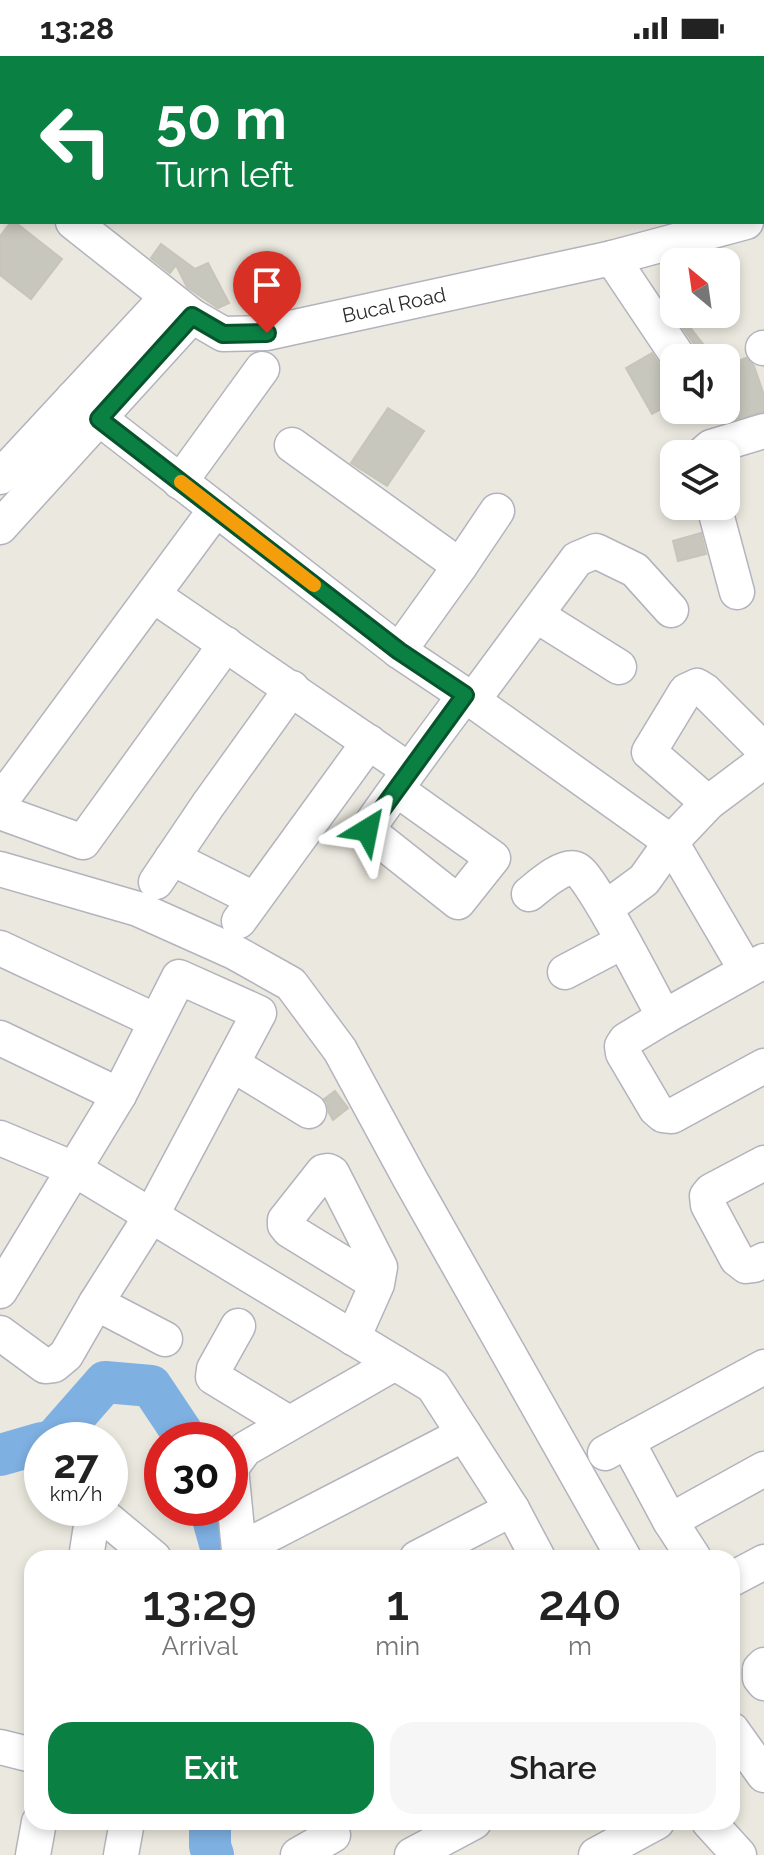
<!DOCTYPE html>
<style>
:root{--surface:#fff;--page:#f6f6f6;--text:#222;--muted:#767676;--accent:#0b8043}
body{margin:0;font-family:Raleway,sans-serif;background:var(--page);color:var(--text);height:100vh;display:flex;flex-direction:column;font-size:30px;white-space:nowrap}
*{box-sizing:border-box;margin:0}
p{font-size:26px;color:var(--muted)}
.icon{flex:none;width:44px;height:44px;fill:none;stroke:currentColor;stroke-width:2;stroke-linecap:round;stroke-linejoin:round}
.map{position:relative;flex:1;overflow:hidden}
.panel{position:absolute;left:24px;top:1494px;width:716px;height:280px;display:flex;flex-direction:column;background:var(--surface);border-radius:24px;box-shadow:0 4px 12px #0003}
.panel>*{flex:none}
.banner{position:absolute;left:0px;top:0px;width:764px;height:168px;box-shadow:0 4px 12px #0003;background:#0b8043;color:#fff;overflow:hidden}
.needle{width:52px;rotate:331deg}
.buttons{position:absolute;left:660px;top:192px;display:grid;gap:16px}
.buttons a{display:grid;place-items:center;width:80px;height:80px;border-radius:16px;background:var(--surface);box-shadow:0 4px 12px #0003;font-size:40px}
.speed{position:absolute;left:24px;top:1366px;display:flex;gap:16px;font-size:40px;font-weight:700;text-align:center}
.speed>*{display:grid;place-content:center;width:104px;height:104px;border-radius:50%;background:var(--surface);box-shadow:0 4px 12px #0003;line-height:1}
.speed small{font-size:20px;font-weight:400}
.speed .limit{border:12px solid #d22;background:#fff;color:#111}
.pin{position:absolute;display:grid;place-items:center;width:68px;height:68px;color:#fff;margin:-82px -34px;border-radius:50% 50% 50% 0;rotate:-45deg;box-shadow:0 0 8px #0007}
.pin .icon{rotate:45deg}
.me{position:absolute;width:88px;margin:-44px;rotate:35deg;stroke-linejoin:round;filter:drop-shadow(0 0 6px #0008)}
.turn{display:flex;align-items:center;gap:28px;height:168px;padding:0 24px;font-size:36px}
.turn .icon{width:104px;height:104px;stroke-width:2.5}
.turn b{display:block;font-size:56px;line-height:68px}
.eta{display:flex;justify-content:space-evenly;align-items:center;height:136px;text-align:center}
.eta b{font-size:48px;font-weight:600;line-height:56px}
.cta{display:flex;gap:16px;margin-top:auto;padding:16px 24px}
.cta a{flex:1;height:92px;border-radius:24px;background:var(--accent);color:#fff;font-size:32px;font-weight:600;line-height:92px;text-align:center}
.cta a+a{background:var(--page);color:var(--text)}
.status{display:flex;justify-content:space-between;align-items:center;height:56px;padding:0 40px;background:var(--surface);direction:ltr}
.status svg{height:22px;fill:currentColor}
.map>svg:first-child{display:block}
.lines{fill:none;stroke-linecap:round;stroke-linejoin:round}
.river{stroke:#7eb0e2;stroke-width:42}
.building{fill:#c7c7bd;stroke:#c7c5b9;stroke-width:2}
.minor-casing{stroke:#b3b3bd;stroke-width:37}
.minor{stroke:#fff;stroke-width:34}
.route-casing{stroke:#07532c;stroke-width:20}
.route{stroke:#0b8043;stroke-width:14}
.slow{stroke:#f59e0b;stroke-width:14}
.labels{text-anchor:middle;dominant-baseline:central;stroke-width:7;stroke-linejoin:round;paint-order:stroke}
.street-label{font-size:20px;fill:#2b2b2b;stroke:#fff}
</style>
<div class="status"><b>13:28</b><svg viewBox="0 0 49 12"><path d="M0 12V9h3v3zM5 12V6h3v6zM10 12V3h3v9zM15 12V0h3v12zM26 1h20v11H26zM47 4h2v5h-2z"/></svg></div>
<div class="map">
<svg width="764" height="1799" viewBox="0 0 764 1799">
<rect width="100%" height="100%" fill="#ebe9df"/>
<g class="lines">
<g class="river">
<polyline points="52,1384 55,1383 105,1326 151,1330 187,1384"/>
<polyline points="0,1399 42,1387"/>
<polyline points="210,1452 224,1502"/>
<polyline points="210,1766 210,1790 213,1799"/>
</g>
</g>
<g class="building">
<polygon points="11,166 15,166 62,203 31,243 0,219 0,180"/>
<polygon points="161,188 195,213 208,207 229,247 218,252 187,231 176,209 170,217 151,202"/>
<polygon points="685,265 714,302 699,302 696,291 680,268"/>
<polygon points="652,297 663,314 674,321 674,346 652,358 626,312"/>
<polygon points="746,302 754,310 764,339 764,356 736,363 729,348 738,344 727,309"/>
<polygon points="388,352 424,375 387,430 351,407"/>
<polygon points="701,477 706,498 678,505 673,485"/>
<polygon points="335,1035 348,1052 333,1064 329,1057 327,1046 324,1043"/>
</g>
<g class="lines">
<g class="minor-casing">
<g id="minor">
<polyline points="0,108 2,110"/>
<polyline points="73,166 192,260 223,278 267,277 612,202 746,166"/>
<polyline points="612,202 679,302"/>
<polyline points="763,292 764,292"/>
<polyline points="73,342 399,595 465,639 671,786 746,914"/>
<polyline points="292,389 460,510"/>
<polyline points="703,398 711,391 764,375"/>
<polyline points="0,421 167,241"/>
<polyline points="180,426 262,313"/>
<polyline points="714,450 737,536"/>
<polyline points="0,471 192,260"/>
<polyline points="153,539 409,714"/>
<polyline points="536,559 619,611"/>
<polyline points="399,595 460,510 497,455"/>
<polyline points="473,644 577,503 596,495 635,514 671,554"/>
<path d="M 396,733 L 493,802 L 458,846 L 367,774 C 399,728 432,683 465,639"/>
<polyline points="0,746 216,453"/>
<polyline points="708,747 649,696 686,635 697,630 705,635 764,694"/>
<polyline points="0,756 83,786 226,588"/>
<polyline points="172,802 254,843"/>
<polyline points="0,813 138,853 234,896 291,928 340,994 410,1123 624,1502"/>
<polyline points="156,826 208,749 292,632"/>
<path d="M 529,838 C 539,830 563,808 576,813 C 590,817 653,941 664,961"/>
<polyline points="606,852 644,824 671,786 708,747 764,705"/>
<polyline points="239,865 369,686"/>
<polyline points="0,892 156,965"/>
<polyline points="764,905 664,961 626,984 622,990 623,997 656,1053 663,1059 672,1060 764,1010"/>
<polyline points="565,916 622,886"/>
<polyline points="0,982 119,1039"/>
<polyline points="232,1008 309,1055"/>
<polyline points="0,1082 74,1113 433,1330 512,1453 538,1502"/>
<polyline points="764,1107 711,1135 707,1140 708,1149 737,1203 746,1210 754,1209 764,1204"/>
<polyline points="0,1235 119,1039 179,921 259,957 151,1160 96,1247 66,1299 54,1309 45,1310 0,1277"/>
<polyline points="96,1247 165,1283"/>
<polyline points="238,1270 214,1313 213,1321 289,1367"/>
<polyline points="353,1282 377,1228 380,1211 332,1117 328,1115 323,1116 285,1164 285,1169 289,1174 377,1228"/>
<polyline points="627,1385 670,1465 694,1502"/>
<polyline points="605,1397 764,1311"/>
<polyline points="670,1465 764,1413"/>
<polyline points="239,1494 464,1378"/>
<polyline points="86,1502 90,1476 97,1464 106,1462 154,1502"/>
<polyline points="241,1502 239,1494 231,1412 245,1393 395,1307"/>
<polyline points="417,1502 512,1453"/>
<polyline points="732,1523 764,1506"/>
<polyline points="764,1609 760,1613 760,1622 764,1627"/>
<polyline points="732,1674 764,1719"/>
<polyline points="0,1691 32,1699"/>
<polyline points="709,1766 739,1799"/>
<polyline points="33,1799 39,1766"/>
<polyline points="121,1799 127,1766"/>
<polyline points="298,1799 333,1779"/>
<polyline points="412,1799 474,1766"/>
<polyline points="596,1799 657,1766"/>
</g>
</g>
<use href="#minor" class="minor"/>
</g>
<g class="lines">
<g class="route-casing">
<polyline id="route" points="267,277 223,278 192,260 99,363 399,595 465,639 367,774"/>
</g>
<use href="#route" class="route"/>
<polyline class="slow" points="181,426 314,529"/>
</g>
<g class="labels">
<g class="street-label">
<text transform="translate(394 249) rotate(-12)">Bucal Road</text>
</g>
</g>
</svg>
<div class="buttons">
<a><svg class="needle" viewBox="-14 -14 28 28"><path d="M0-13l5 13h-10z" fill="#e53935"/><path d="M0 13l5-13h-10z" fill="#767676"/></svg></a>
<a><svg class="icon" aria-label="sound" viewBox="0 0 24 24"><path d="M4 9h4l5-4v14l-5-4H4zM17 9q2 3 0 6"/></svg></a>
<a><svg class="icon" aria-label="layers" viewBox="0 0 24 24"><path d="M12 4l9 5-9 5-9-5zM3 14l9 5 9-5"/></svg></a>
</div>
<div class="speed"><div>27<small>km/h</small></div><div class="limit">30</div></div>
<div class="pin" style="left:267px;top:277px;background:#d93025"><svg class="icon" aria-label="arrive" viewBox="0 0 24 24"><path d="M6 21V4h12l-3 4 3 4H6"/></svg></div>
<svg class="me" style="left:367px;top:774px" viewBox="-20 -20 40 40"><path d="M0-17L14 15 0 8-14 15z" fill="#0b8043" stroke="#fff" stroke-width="4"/></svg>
<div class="banner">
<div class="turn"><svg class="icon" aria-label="left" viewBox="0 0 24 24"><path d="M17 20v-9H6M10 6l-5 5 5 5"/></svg><div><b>50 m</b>Turn left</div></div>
</div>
<section class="panel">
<div class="eta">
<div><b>13:29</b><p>Arrival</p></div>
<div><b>1</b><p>min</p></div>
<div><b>240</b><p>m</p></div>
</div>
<div class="cta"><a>Exit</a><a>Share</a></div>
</section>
</div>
